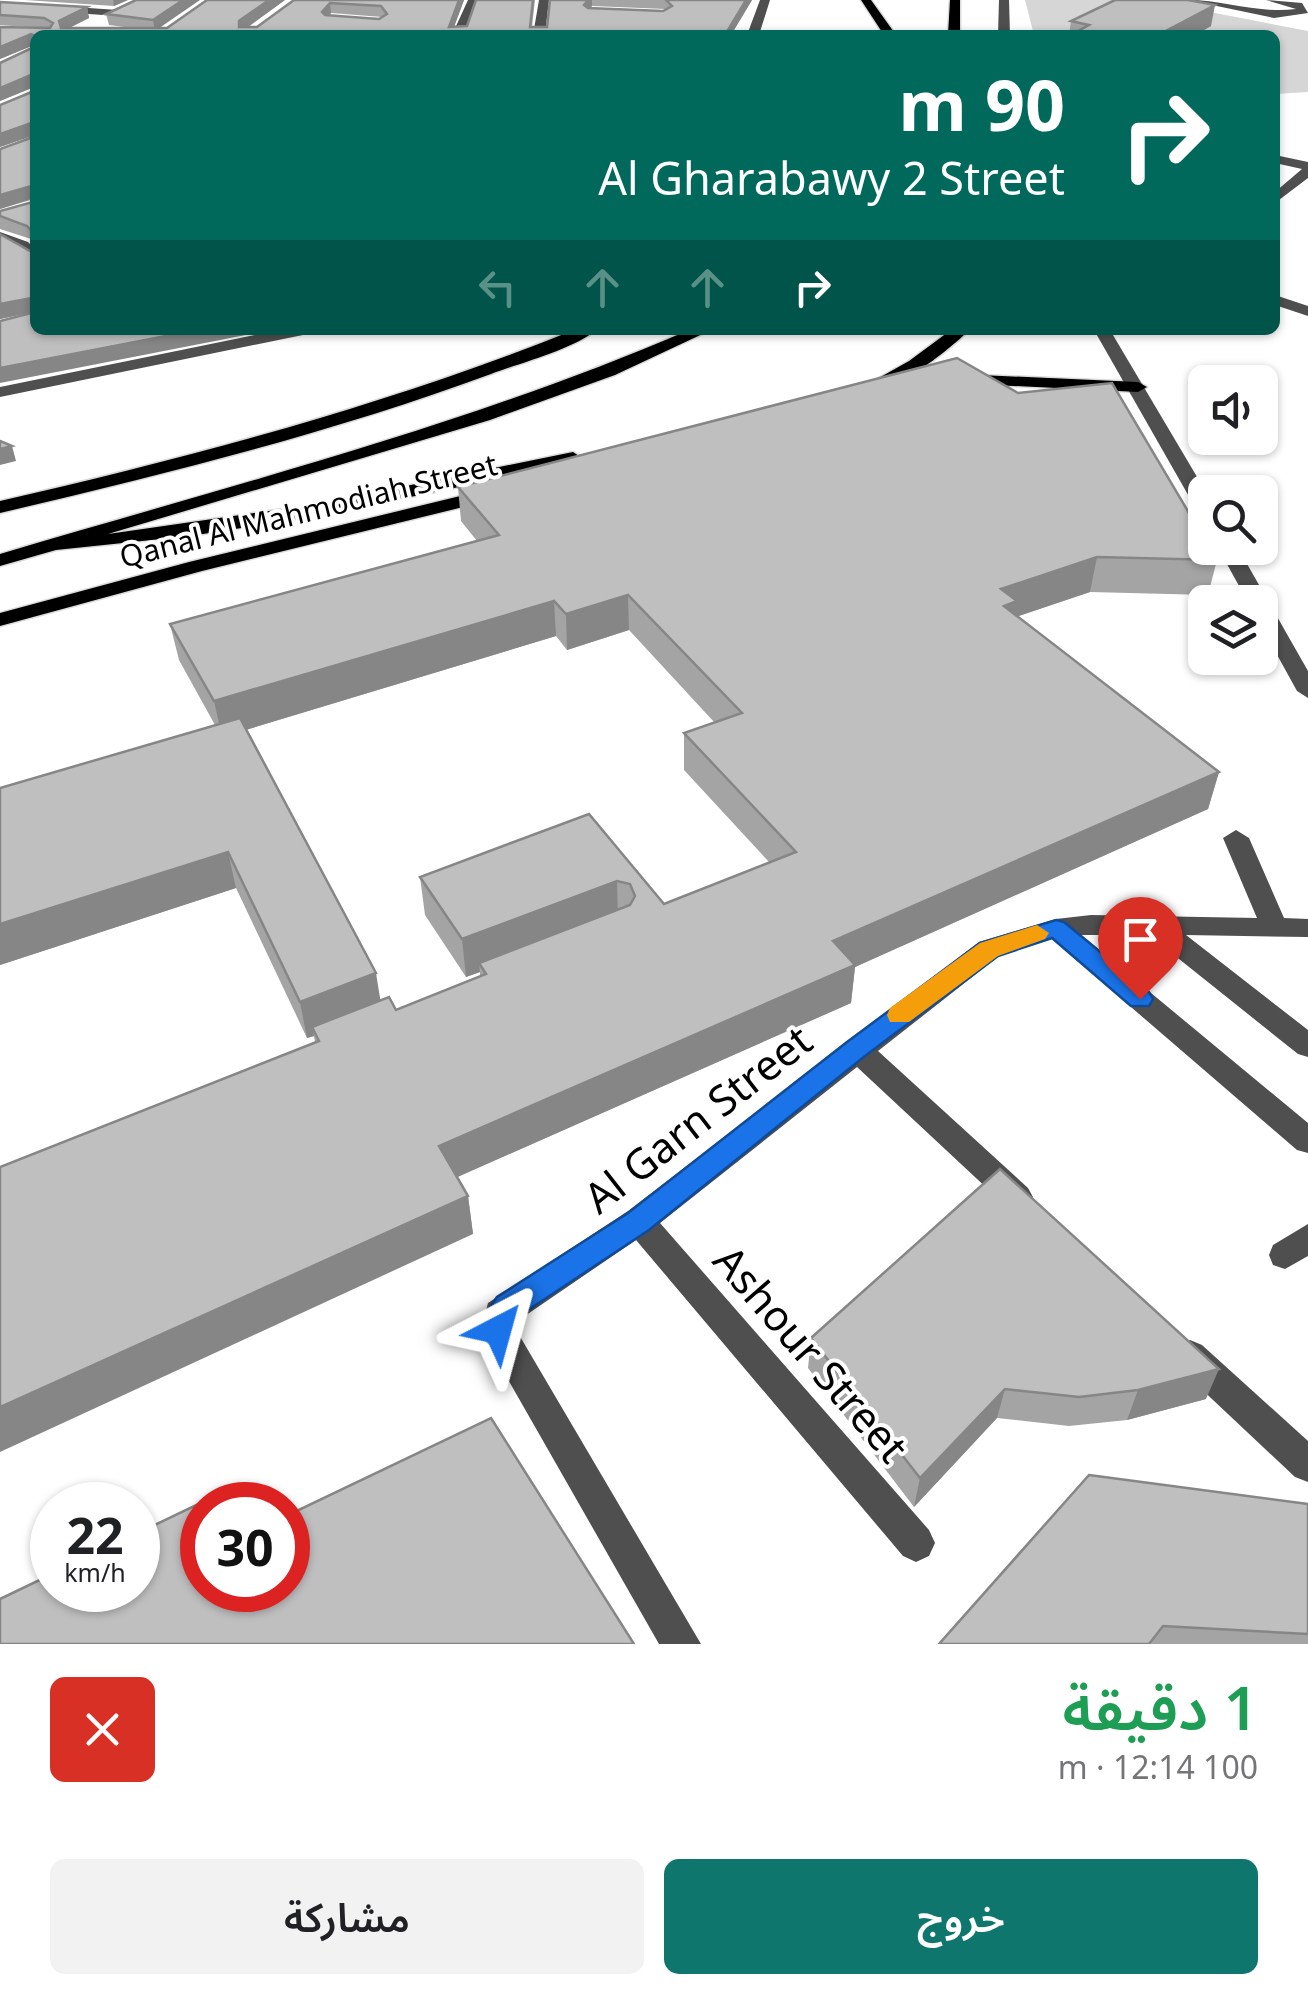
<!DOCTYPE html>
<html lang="ar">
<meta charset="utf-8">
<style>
:root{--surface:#fff;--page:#f2f2f2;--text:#202124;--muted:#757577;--accent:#0f766e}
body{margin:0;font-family:"Noto Sans","Noto Sans Arabic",sans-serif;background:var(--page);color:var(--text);direction:rtl;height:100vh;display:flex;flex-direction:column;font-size:38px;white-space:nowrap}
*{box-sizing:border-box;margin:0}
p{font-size:32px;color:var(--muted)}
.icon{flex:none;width:55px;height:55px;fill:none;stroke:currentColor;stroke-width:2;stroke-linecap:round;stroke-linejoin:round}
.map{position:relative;height:1644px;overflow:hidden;direction:ltr}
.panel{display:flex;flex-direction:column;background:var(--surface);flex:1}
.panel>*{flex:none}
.top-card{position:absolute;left:30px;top:30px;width:1250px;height:305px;border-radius:15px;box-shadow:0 2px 8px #0004;direction:rtl;background:#00695c;color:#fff;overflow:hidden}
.buttons{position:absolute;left:1188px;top:365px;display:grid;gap:20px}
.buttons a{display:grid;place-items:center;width:90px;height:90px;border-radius:15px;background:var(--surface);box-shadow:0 2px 8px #0004;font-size:50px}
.speed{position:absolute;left:30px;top:1482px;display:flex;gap:20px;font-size:50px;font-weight:700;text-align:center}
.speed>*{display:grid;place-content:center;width:130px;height:130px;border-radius:50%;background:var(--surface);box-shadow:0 2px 8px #0004;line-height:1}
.speed small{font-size:25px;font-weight:400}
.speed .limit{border:15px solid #d22;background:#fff;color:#111}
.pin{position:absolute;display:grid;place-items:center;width:85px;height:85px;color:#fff;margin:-102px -42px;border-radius:50% 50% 50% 0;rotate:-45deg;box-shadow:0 0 10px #0007}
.pin .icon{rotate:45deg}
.me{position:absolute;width:110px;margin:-55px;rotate:39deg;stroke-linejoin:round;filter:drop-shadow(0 0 8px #0008)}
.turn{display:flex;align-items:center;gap:35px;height:210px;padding:0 50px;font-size:45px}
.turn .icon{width:130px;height:130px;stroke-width:2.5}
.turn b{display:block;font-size:70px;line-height:85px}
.lanes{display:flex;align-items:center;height:95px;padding:0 50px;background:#0003;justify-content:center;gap:50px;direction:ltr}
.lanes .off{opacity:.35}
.round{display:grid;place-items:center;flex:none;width:105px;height:105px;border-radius:15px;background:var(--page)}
.head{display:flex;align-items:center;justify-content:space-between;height:170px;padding:0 50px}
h1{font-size:60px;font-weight:600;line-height:75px;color:#1e9e55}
.button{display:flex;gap:20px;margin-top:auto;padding:20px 50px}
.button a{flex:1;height:115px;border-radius:15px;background:var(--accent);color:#fff;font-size:40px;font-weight:600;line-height:115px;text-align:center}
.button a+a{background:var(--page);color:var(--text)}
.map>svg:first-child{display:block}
.green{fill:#d6d6d6}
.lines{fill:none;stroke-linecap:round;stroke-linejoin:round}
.major-casing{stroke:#dbdbdb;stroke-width:3}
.minor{fill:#4f4f4f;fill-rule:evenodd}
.major{fill:#000;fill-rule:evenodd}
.wall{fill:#a4a4a4;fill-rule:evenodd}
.shaded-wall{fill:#868686}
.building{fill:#bfbfbf;stroke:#868686;stroke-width:2.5;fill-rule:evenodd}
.route{fill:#1a73e8;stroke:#114b97;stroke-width:2.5}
.slow{fill:#f59e0b}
.labels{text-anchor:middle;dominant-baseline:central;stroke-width:8;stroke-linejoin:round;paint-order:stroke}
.far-street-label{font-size:30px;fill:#000;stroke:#fff}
.near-street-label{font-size:42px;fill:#000;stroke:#fff}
</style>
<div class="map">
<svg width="1308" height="1644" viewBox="0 0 1308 1644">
<rect width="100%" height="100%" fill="#fff"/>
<polygon class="green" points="1025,0 1148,0 1308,31 1308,92 1275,94 1275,35 1034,35"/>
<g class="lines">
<g class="major-casing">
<g id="major">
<polygon points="861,0 871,0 896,35 884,35"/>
<polygon points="950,0 960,0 960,35 948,35"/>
<path d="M 574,330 L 596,330 C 574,349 520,363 491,374 C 331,433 166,474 0,513 L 0,501 C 195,456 387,405 574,330 Z"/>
<path d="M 689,330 L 711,330 L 615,375 L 490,420 L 108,534 L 318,504 L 573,452 L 582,458 L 580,462 L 318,516 L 190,536 L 56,550 L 0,566 L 0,554 C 231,485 467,426 689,330 Z"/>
<path d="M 951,330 L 969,330 C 952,348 892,395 868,392 L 868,384 L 909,361 Z"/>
<polygon points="959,374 1138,382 1147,387 1138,392 953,383 950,379"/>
<polygon points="489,489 499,495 496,499 202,571 0,626 0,613 189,562"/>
</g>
</g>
<g class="minor">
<polygon points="468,0 478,0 464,35 452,35"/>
<polygon points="539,0 549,0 545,35 533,35"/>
<polygon points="760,0 770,0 759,35 747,35"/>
<polygon points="999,0 1009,0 1010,35 998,35"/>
<path d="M 1188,0 C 1224,0 1259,14 1296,9 L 1266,0 L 1302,3 L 1308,13 L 1274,18 Z"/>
<polygon points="0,2 118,10 123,13 118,16 0,8"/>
<polygon points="1275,155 1308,162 1308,178 1275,203 1275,192 1302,169 1275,163"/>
<polygon points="0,232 28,242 35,249 35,262 0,241"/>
<polygon points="1275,295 1308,306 1308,316 1275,305"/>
<polygon points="279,330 311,330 303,335 0,397 0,387"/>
<polygon points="1094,330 1110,330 1206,492 1205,513 1195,507"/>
<polygon points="1218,548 1238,548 1308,671 1308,698 1297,691 1260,624 1260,602 1248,602"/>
<polygon points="1236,830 1249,838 1284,918 1308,919 1308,937 1186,935 1308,1030 1308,1057 1298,1054 1149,935 1081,935 1308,1123 1308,1153 1297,1150 1052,939 999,956 878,1051 1028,1188 1033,1197 1028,1206 1017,1210 1006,1206 857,1067 660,1223 929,1530 935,1543 929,1556 916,1562 903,1556 636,1240 516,1322 515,1328 701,1644 659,1644 486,1341 481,1330 488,1303 628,1211 979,942 1056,919 1091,915 1257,918 1223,838"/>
<polygon points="1308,1224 1308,1256 1285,1269 1273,1265 1269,1255 1273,1245"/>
<polygon points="1190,1340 1202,1345 1308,1441 1308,1482 1295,1477 1178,1367 1173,1356 1178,1345"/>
</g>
<use href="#major" class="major"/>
</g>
<g class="wall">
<polygon points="25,0 128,0 114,6"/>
<path d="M 136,0 L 160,28 L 167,28 L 285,0 L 248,27 L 257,27 L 294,0 L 464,0 L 454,27 L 467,26 L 476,0 L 535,0 L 532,27 L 547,27 L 550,0 L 752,0 L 731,35 L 35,35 L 35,330 L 33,312 L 0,319 L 0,234 L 32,252 L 34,243 L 31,239 L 0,229 L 0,211 L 33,202 L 34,199 L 0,209 L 34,135 L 0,147 L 34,87 L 0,101 L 0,63 L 34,47 L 34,45 L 0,59 L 0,27 L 39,28 L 0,25 L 0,2 L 87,7 L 89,18 L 69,28 L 132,28 L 109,25 L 106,14 ZM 592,6 L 665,9 L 666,10 L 663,11 L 590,8 ZM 331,13 L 382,17 L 379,19 L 329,15 Z"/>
<polygon points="1071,21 1211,26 1195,35 1069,35"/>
<path d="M 458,487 L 1217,560 L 1208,595 L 1090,592 L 1018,616 L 1219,772 L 1208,809 L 855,967 L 851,1003 L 457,1177 L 468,1196 L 473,1234 L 315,1042 L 314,1036 L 307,1038 L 236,888 L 0,965 L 215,725 L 179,660 L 170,624 L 477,541 L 461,521 ZM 629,630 L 715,723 L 684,733 L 684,770 L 769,862 L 664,904 L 589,814 L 420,877 L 425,915 L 466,977 L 480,972 L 480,977 L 396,1010 L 380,1001 L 246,730 L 556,636 L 567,650 Z"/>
<polygon points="811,1338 1206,1399 1127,1420 1069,1426 997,1418 914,1507 808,1368"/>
<polygon points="1308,1504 1308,1644 939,1644"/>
</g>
<g class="shaded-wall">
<polygon points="113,0 128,0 114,6"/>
<polygon points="183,0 200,0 155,31 153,20"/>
<polygon points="269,0 285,0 241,32 240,35 239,21"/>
<polygon points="459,0 464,0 451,35 449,27"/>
<polygon points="588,0 592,0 592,6 584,15 584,5"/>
<polygon points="746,0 752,0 731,35 725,35"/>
<polygon points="330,3 331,13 323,22 322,12"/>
<polygon points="1215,5 1211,26 1195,35 1158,35"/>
<polygon points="87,7 89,18 61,32 59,21"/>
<polygon points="31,34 34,45 0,59 0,47"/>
<polygon points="31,75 34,87 0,101 0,88"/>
<polygon points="34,122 35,135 0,147 0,134"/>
<polygon points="31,186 34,198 0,209 0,195"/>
<polygon points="31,298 34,312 0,319 0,304"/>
<polygon points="197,330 272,330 0,383 0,368"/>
<polygon points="12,446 16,461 0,465 0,449"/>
<polygon points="1097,557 1090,592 995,624 1001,589"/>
<polygon points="628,595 629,630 567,650 566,614"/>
<polygon points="554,601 556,636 222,737 214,701"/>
<polygon points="1219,772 1208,809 855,967 851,1003 444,1183 439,1146 833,941"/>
<polygon points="228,852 236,888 0,965 0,924"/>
<polygon points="617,881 618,918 479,963 480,972 466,977 462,939"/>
<polygon points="376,973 382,1010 312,1027 314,1036 307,1038 300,1002"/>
<polygon points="468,1196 473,1234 0,1452 0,1407"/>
<polygon points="1219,1369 1206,1399 1127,1420 1138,1390"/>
<polygon points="1005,1389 997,1418 914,1507 920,1478"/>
</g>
<g class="building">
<polygon points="136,0 183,0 153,20 106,14"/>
<path d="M 207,0 L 269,0 L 239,21 L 239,27 L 257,27 L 294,0 L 459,0 L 449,27 L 467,26 L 476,0 L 533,0 L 530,27 L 547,27 L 550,0 L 588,0 L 584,5 L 588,8 L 663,11 L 672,6 L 666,0 L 746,0 L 725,35 L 728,35 L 35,35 L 35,36 L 31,34 L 0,47 L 0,27 L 50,28 L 53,23 L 44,18 L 0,15 L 0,2 L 87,7 L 59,21 L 61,28 L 167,28 ZM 330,3 L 381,6 L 387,14 L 379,19 L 325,15 L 322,12 Z"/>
<polygon points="1115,0 1188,0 1215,5 1158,35 1071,35 1089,25 1071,21"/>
<polygon points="35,43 35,78 31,75 0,88 0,63 34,47"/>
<polygon points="35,84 35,189 31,186 0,195 0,149 33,137 34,122 0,134 0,105 34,91"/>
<polygon points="35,192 35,235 27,226 0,216 0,211 33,202"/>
<polygon points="0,234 32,252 35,238 35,302 31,298 0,304"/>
<polygon points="35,312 35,330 197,330 0,368 0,321"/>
<polygon points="957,358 1018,393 1112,383 1205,540 1205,548 1210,548 1217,560 1097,557 1001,589 1017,601 1004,606 1219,772 833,941 855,965 439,1146 468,1196 0,1407 0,1167 319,1041 312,1027 389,997 396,1010 486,974 479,963 630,905 635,896 630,884 617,881 462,939 420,877 589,814 664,904 796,852 684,733 742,713 628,595 566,614 554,601 214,701 170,624 499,535 458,487"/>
<polygon points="0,441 12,446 0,449"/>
<polygon points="240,718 376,973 300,1002 228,852 0,924 0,788"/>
<polygon points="1000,1169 1219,1369 1138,1390 1079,1397 1005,1389 920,1478 811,1338"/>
<polygon points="491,1418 634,1644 0,1644 0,1599 52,1574 52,1590 138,1590 138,1533 213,1497 216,1505 202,1505 202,1590 288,1590 288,1515"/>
<polygon points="1089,1475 1308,1504 1308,1634 1163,1626 1149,1644 939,1644"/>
</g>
<polygon class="route" points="1056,920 1064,922 1149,992 1153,999 1149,1006 1131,1006 1052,938 998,956 865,1056 649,1230 519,1316 509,1339 498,1343 488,1339 482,1319 497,1297 628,1213 847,1042 980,943"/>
<polygon class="slow" points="1037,925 1049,933 1045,939 998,956 909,1022 890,1022 887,1015 890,1008 980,943"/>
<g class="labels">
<g class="far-street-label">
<text transform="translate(308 510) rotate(-14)">Qanal Al Mahmodiah Street</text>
</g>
<g class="near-street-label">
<text transform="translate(697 1118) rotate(-38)">Al Garn Street</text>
<text transform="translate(812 1353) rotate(49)">Ashour Street</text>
</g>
</g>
</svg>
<div class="buttons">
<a><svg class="icon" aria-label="sound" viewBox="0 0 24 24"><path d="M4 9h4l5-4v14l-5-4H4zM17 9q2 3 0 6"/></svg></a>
<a><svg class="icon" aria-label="search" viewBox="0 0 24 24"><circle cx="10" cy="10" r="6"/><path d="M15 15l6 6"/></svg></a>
<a><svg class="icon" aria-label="layers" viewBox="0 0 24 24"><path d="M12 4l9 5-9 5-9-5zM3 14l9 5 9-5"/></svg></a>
</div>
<div class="speed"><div>22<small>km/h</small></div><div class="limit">30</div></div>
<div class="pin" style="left:1140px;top:999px;background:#d93025"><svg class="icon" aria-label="arrive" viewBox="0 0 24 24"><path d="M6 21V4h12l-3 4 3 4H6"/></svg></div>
<svg class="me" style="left:498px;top:1330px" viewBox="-20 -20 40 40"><path d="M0-17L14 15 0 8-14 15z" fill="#1a73e8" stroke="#fff" stroke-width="4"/></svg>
<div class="top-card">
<div class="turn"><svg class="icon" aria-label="right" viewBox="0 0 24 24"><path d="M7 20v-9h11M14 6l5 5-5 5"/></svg><div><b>90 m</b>Al Gharabawy 2 Street</div></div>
<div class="lanes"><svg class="icon off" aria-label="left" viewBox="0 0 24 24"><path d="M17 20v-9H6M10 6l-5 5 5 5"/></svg><svg class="icon off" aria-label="ahead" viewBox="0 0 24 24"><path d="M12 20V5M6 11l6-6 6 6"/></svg><svg class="icon off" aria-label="ahead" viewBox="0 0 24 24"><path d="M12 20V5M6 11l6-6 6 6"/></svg><svg class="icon" aria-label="right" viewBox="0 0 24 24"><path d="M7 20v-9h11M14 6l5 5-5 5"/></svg></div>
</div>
</div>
<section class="panel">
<div class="head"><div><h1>1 دقيقة</h1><p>100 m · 12:14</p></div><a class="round" style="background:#d93025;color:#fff"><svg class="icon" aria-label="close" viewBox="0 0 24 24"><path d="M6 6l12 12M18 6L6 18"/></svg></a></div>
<div class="button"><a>خروج</a><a>مشاركة</a></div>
</section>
